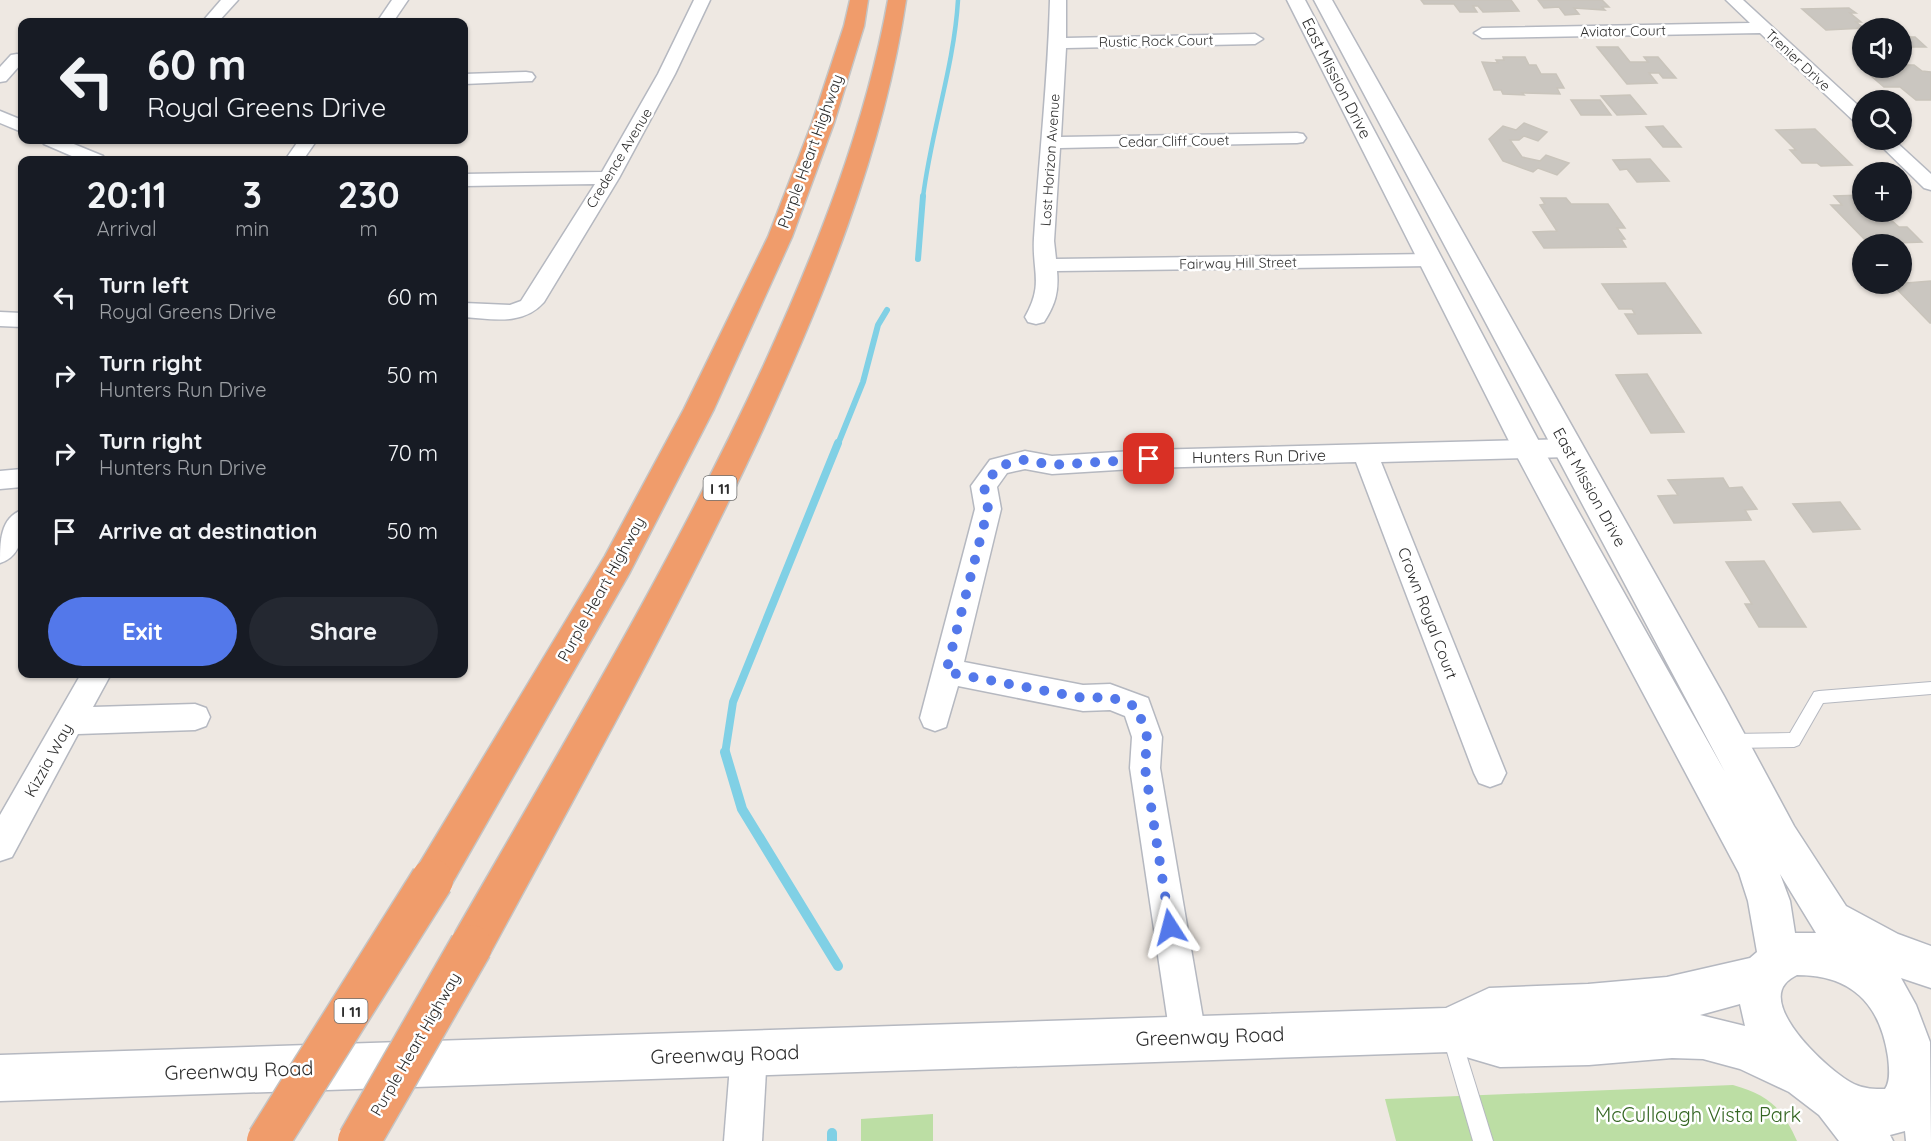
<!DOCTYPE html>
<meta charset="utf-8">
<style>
:root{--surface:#171b24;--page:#242831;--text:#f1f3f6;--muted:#9ea1a6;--accent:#5378ea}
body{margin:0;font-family:Quicksand,sans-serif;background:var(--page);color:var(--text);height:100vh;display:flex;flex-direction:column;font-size:22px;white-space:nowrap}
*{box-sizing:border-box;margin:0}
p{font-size:20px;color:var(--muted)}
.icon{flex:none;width:33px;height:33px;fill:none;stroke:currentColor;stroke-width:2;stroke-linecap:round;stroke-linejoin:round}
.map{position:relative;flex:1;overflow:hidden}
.side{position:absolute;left:18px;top:156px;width:450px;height:522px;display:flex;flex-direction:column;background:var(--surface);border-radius:12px;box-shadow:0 2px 4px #0004}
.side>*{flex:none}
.guide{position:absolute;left:18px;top:18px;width:450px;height:126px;border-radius:12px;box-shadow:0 2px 4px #0004;background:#171b24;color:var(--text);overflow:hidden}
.controls{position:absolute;left:1852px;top:18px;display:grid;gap:12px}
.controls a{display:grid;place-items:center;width:60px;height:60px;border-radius:50%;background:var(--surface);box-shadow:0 2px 4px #0004;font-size:30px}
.pin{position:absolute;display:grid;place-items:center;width:51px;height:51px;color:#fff;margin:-26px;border-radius:12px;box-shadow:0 3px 9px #0006}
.me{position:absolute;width:66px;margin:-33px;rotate:351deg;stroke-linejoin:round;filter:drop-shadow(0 0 4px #0008)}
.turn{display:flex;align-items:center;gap:21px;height:126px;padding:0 30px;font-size:27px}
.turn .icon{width:78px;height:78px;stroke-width:2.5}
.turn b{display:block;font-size:42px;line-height:51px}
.eta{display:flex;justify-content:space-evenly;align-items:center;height:102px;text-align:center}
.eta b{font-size:36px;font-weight:700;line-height:42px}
.button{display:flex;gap:12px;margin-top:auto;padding:12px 30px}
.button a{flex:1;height:69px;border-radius:36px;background:var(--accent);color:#fff;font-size:24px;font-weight:700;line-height:69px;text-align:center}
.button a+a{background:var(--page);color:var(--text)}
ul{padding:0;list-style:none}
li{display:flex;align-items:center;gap:18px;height:78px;padding:0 30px}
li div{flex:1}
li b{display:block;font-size:22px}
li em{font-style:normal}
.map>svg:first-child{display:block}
.green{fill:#bcdea4}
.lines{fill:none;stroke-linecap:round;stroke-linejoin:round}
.stream-far3{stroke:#80d0e5;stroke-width:4.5}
.stream-far2{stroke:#80d0e5;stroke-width:6}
.stream-far1{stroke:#80d0e5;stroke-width:8}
.stream{stroke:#80d0e5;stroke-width:10}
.building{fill:#cac6c0;stroke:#c9c4bb;stroke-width:1.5}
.service-casing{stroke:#b5b8c0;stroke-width:2}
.minor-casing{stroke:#b5b8c0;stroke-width:3}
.tertiary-casing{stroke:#b5b8c0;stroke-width:3}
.motorway-casing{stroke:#c4c4c4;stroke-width:3}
.service{fill:#fff;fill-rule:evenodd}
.minor{fill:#fff;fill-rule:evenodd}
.tertiary{fill:#fff;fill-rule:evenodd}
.motorway{fill:#f09c6b;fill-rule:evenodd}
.motorway-bridge-casing{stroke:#c4c4c4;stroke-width:45;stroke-linecap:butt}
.motorway-bridge{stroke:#f09c6b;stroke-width:42}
.route{stroke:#5378ea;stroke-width:10;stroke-dasharray:0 18}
.labels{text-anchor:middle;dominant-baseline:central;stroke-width:5;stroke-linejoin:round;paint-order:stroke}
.far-street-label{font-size:14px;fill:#2e2e2e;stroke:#fff}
.shield{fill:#fff;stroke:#6d6d6d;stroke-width:1.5}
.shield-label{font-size:15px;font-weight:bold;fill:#2e2e2e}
.street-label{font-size:16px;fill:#2e2e2e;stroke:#fff}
.near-street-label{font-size:20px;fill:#2e2e2e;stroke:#fff}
.near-park-label{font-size:20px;fill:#356623;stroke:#fff}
</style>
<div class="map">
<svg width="1931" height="1141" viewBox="0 0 1931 1141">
<rect width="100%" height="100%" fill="#eee8e2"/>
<g class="green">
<path d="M 1733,1085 C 1768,1095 1782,1107 1797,1141 L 1396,1141 L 1385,1099 Z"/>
<polygon points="933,1114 933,1141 861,1141 861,1119"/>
</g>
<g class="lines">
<path class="stream-far3" d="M 923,197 C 931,131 954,67 958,0"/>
<g class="stream-far2">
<polyline points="918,259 923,196"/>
<polyline points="838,444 863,382 878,325 887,310"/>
</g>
<polyline class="stream-far1" points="725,754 733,702 838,443"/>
<g class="stream">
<polyline points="725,752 742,809 838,966"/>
<polyline points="832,1133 832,1141"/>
</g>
</g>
<g class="building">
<polygon points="1421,0 1511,0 1519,11 1483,12 1478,6 1473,6 1477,12 1460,12 1454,4 1424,4"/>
<polygon points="1538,0 1602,0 1609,7 1602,7 1605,10 1574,8 1579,14 1565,15 1559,7 1544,8"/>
<polygon points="1849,8 1856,13 1850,13 1861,22 1856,22 1864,28 1826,30 1802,9"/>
<polygon points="1902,37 1915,37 1926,47 1902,47"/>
<polygon points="1597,47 1618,47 1630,62 1648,62 1644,57 1658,57 1676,78 1663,78 1659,73 1649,73 1657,83 1627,84"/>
<polygon points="1503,57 1525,57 1529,65 1536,65 1541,74 1556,74 1564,88 1557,88 1560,94 1522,93 1524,95 1503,94 1501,90 1494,90 1482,62 1498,63 1496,60 1504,60"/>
<polygon points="1902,65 1914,65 1922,71 1931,72 1931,100 1916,100 1900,87 1884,87 1871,76 1887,75 1878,68 1902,68"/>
<polygon points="1630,95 1646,114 1617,115 1601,96"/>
<polygon points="1571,100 1600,100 1611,115 1581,115"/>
<polygon points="1524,123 1547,132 1538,141 1524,136 1519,140 1510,140 1522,157 1540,161 1546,155 1569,163 1557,175 1538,168 1533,172 1503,161 1489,139 1503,126 1516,130"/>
<polygon points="1663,126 1681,147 1663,147 1646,127"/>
<polygon points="1815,129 1852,165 1821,166 1817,163 1802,163 1790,150 1796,150 1776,130"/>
<polygon points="1650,159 1669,181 1637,182 1627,169 1620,170 1613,160"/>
<polygon points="1863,195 1863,212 1882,212 1899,227 1907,227 1922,242 1869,244 1831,205 1842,205 1834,196"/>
<polygon points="1541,198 1566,198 1571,204 1608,204 1625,228 1617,228 1625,239 1621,239 1626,247 1544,248 1533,232 1557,231 1540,205 1545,204"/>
<polygon points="1931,281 1931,323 1930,323 1892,284"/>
<polygon points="1665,283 1701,333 1638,334 1625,314 1635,314 1632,309 1619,309 1602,284"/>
<polygon points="1647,374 1684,432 1651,433 1616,375"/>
<polygon points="1723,478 1729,488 1742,487 1757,509 1745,510 1751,520 1674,523 1658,496 1678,495 1668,480"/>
<polygon points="1840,502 1860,529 1813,532 1793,504"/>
<polygon points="1764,561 1806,627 1759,627 1745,604 1752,604 1726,562"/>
</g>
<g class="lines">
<g class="service-casing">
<g id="service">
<polygon points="1931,682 1931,694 1823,703 1799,745 1794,747 1732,748 1727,746 1724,741 1727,736 1732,734 1790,733 1814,692 1819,691"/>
<polygon points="1452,1029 1458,1032 1461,1038 1493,1141 1473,1141 1443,1038 1446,1032"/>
</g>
</g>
<g class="minor-casing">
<g id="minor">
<polygon points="221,0 238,0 218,22 202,22"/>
<polygon points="392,0 408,0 393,22 377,22"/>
<path d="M 694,0 L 710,0 L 675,74 L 619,178 L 544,302 C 523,326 492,319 464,317 L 464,303 L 510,305 L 521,301 L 595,184 L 464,186 L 464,174 L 602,172 L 658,74 Z"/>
<path d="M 1050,0 L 1066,0 L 1066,38 L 1255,34 L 1263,39 L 1255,44 L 1066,48 L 1061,137 L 1297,133 L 1303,134 L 1306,138 L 1303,142 L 1297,143 L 1060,148 L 1054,241 L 1056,259 L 1431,254 L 1438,256 L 1441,260 L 1438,264 L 1431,266 L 1057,271 C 1059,292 1055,305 1044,322 L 1036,324 L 1028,322 L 1025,317 C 1044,284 1032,272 1034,238 C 1039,158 1048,80 1050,0 Z"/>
<polygon points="1726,0 1743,0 1863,110 1863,125 1857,124 1760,33 1482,38 1474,33 1482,28 1750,23"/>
<polygon points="17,54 22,55 22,63 6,81 0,82 0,67 11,55"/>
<polygon points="526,72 532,73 535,77 532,81 464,84 464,74"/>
<polygon points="0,111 22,120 22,132 0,123"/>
<polygon points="41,140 64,140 103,156 105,160 81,160 44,144"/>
<polygon points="299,140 317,140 303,160 285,160"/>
<polygon points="1875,140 1894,140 1931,174 1931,190 1924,188"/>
<polygon points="0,312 22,313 22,327 0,326"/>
<polygon points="1568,439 1577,442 1580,448 1577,454 1568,457 1381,462 1506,773 1501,783 1490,787 1479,783 1474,773 1356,462 1149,468 1052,474 1025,469 1007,473 997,487 1001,509 964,662 1083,685 1110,684 1148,698 1162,737 1160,768 1206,1036 1201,1049 1188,1054 1175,1049 1170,1036 1130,768 1132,737 1125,716 1110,710 1083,711 958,686 946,727 935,731 924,727 920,718 975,509 971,486 990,460 1025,451 1052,456 1149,450"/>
<polygon points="22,469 22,487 0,489 0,471"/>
<path d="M 22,510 C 24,530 23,556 0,563 C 0,542 0,518 22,510 Z"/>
<polygon points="81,674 111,674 93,707 195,704 206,708 210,717 206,726 195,730 78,734 12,857 0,861 0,815"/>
<polygon points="749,1035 762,1040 767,1053 762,1141 724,1141 731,1053 736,1040"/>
</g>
</g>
<g class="tertiary-casing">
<path id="tertiary" d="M 1287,0 L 1305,0 L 1543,449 L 1725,772 L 1314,0 L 1332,0 L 1724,696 L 1794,826 L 1846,906 L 1898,934 L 1931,946 L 1931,988 L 1901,978 L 1916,1005 L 1930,1042 L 1931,1141 L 1906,1141 L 1905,1131 L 1890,1135 L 1893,1141 L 1839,1141 L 1819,1115 L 1789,1092 L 1740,1069 L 1703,1059 L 1672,1058 L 1589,1065 L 1500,1067 L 1449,1052 L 0,1101 L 0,1055 L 1446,1008 L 1489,988 L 1588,984 L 1667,977 L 1750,958 L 1757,952 L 1748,901 L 1739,873 L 1513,449 ZM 1780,874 L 1816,933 L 1795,933 L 1790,901 ZM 1797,975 C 1851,975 1880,1003 1888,1057 C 1889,1066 1891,1081 1885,1089 C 1874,1089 1865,1089 1854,1084 C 1831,1073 1763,1011 1785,984 C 1788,980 1793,977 1797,975 ZM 1740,1004 L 1745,1026 L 1700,1015 Z"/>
</g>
<g class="motorway-casing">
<g id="motorway">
<polygon points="850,0 868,0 864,26 834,123 792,237 714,409 629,574 446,894 432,900 418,894 412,880 418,866 605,556 684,409 768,237 812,123 844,26"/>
<path d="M 888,0 L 906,0 C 883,154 823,299 758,440 C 675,617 579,789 486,961 L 471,967 L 456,961 L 450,946 L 456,931 C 563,745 673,561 763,367 C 817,248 865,129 888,0 Z"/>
</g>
</g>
<use href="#service" class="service"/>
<use href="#minor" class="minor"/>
<use href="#tertiary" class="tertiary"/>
<use href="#motorway" class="motorway"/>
<g class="motorway-bridge-casing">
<g id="motorway-bridge">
<polyline points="268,1141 432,880"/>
<polyline points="359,1141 471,946"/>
</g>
</g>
<use href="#motorway-bridge" class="motorway-bridge"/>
</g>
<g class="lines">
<polyline class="route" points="1149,459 1052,465 1024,460 999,466 984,486 988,509 946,672 1083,698 1110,697 1137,707 1147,737 1145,768 1170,927"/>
</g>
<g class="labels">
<g class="far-street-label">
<text transform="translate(1623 31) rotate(-1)">Aviator Court</text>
<text transform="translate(1156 41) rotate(-1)">Rustic Rock Court</text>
<text transform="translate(1798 60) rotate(43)">Trenier Drive</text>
<text transform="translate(1174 141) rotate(-1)">Cedar Cliff Couet</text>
<text transform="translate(619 158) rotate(-59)">Credence Avenue</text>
<text transform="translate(1050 160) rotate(-86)">Lost Horizon Avenue</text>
<text transform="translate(1238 263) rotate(-1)">Fairway Hill Street</text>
</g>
<g class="shield">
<rect x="703.5" y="476" width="33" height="24" rx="4.5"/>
<rect x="334.5" y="999" width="33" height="24" rx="4.5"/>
</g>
<g class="shield-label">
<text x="720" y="488">I 11</text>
<text x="351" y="1011">I 11</text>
</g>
<g class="street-label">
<text transform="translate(1337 78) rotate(63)">East Mission Drive</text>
<text transform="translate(810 151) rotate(-70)">Purple Heart Highway</text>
<text transform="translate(1259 456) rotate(-1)">Hunters Run Drive</text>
<text transform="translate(1590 487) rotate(61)">East Mission Drive</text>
<text transform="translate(601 589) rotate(-61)">Purple Heart Highway</text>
<text transform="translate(1428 613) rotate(69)">Crown Royal Court</text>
<text transform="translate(48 760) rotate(-61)">Kizzia Way</text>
<text transform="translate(415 1044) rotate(-60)">Purple Heart Highway</text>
</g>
<g class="near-street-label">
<text transform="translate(1210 1036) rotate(-2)">Greenway Road</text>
<text transform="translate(725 1054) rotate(-2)">Greenway Road</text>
<text transform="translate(239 1070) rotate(-2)">Greenway Road</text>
</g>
<g class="near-park-label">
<text x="1698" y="1114">McCullough Vista Park</text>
</g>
</g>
</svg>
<div class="controls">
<a><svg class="icon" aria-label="sound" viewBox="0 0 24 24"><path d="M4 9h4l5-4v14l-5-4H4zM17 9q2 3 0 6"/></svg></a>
<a><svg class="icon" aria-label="search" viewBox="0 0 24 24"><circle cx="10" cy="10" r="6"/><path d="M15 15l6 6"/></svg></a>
<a>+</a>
<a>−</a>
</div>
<div class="pin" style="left:1149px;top:459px;background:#d93025"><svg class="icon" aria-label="arrive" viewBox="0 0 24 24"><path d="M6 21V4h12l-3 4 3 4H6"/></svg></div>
<svg class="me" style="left:1170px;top:927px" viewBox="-20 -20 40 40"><path d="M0-17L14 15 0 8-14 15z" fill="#5378ea" stroke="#fff" stroke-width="4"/></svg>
<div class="guide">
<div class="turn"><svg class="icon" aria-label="left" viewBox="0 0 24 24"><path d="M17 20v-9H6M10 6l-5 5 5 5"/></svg><div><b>60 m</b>Royal Greens Drive</div></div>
</div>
<section class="side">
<div class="eta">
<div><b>20:11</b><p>Arrival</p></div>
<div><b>3</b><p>min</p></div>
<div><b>230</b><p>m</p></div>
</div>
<ul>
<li><svg class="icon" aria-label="left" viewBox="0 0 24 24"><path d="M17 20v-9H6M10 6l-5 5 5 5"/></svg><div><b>Turn left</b><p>Royal Greens Drive</p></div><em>60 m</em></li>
<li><svg class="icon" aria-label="right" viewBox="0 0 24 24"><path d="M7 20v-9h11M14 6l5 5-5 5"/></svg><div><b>Turn right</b><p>Hunters Run Drive</p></div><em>50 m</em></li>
<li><svg class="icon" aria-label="right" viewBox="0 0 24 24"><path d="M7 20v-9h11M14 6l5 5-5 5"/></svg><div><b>Turn right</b><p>Hunters Run Drive</p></div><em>70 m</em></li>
<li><svg class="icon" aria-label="arrive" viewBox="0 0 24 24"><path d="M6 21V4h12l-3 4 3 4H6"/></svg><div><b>Arrive at destination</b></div><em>50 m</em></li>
</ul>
<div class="button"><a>Exit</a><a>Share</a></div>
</section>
</div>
